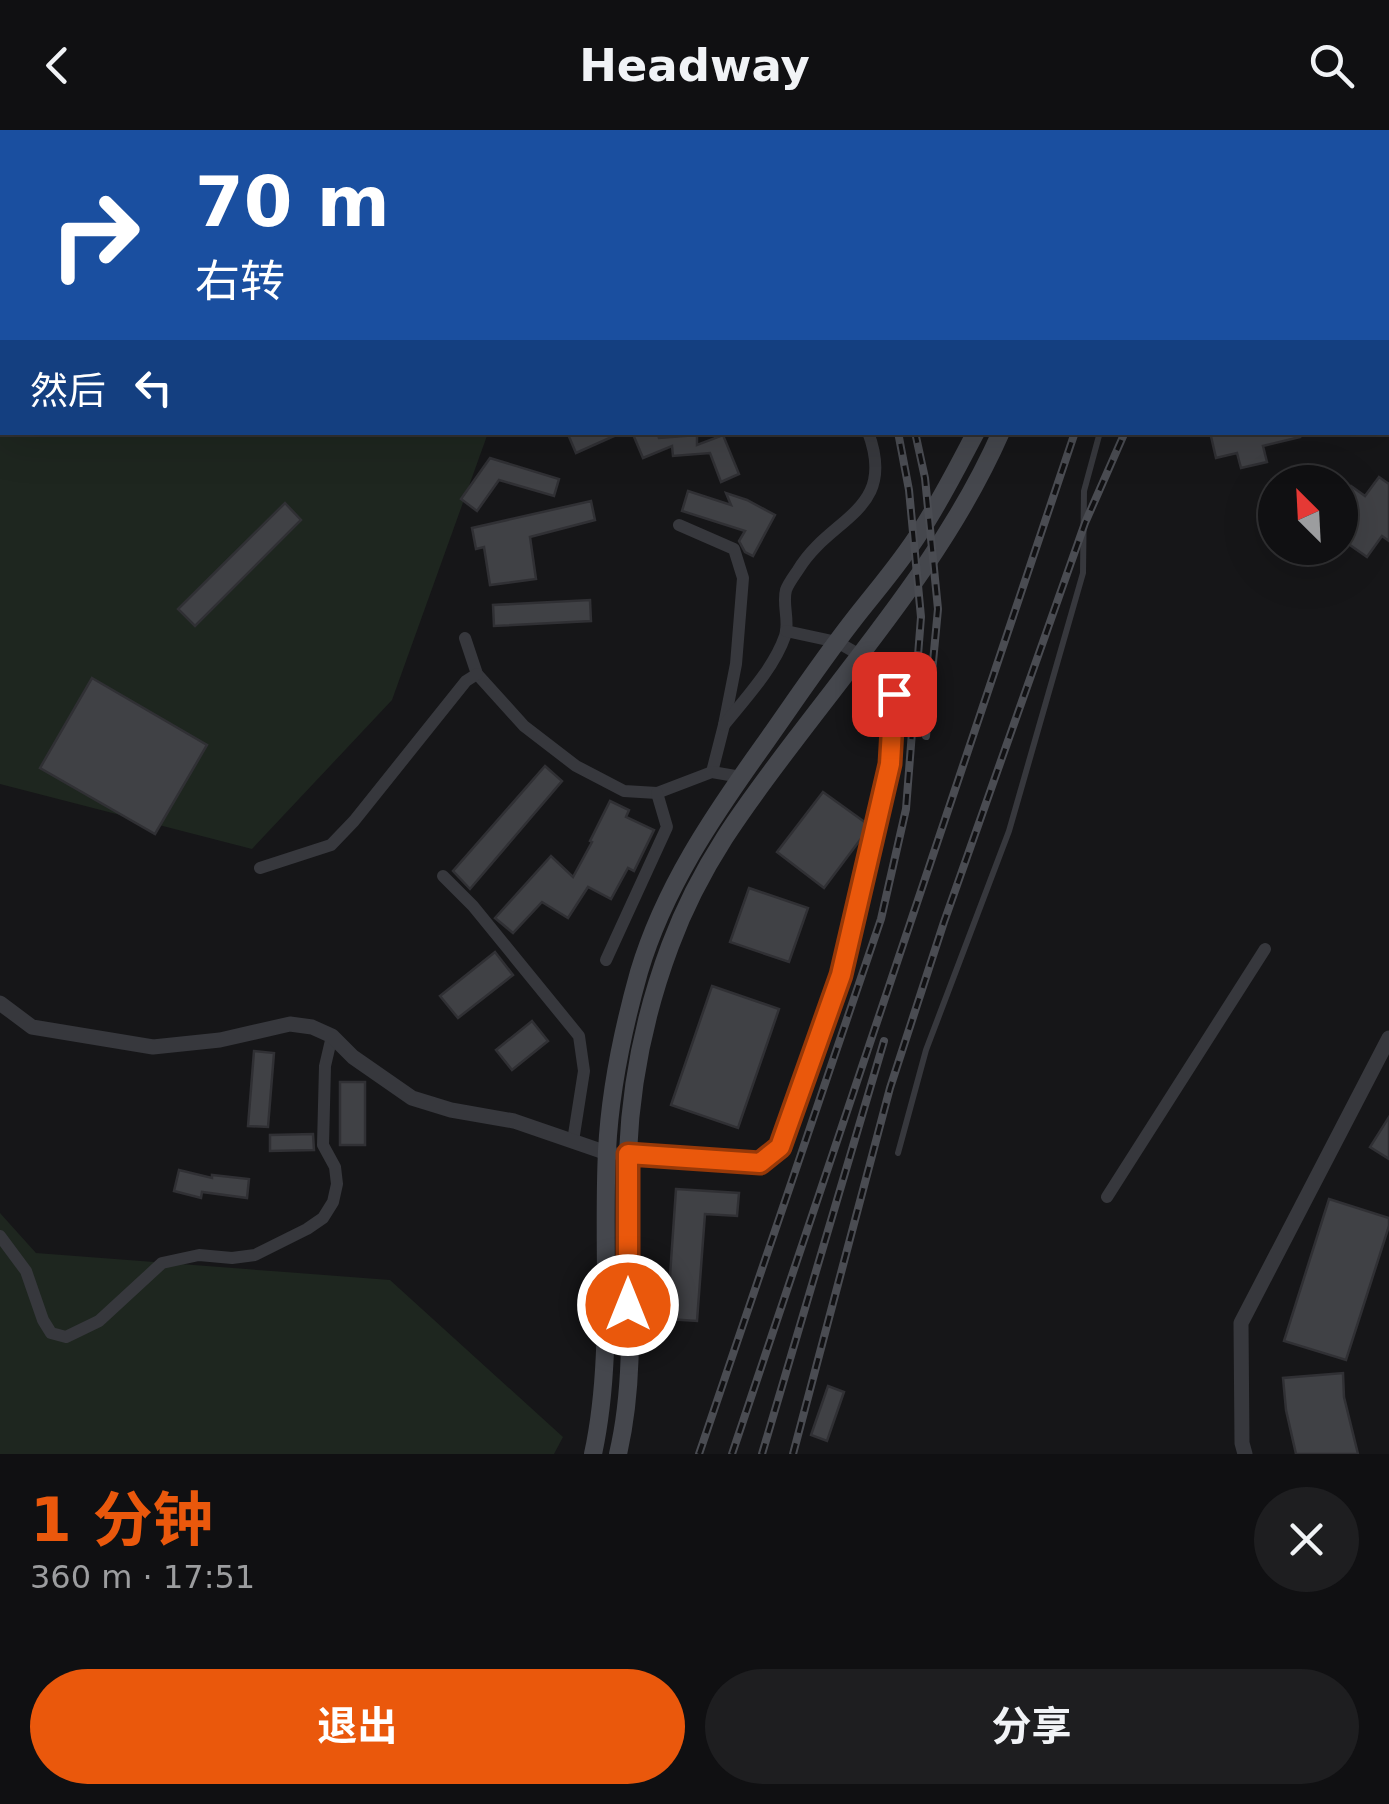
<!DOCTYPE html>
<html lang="zh">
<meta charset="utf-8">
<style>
:root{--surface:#101012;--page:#1e1e20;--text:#f1f3f6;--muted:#9c9d9f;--line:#303032;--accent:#ea580c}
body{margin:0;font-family:"DejaVu Sans","Noto Sans SC",sans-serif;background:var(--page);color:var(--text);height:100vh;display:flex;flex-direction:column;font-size:38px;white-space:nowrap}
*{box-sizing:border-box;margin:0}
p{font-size:32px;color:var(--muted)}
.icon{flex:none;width:55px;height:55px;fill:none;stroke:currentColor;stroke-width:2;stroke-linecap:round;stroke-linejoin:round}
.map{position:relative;height:1324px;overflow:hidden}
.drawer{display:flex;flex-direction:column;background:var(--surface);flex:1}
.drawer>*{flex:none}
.banner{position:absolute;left:0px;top:0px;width:1390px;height:305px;box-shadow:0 10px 40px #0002,0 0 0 2px var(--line);background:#1a4fa0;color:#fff;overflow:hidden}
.needle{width:65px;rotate:336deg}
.controls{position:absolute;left:1258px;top:335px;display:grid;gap:20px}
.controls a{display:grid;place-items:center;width:100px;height:100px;border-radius:50%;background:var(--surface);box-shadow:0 10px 40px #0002,0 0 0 2px var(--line);font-size:50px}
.pin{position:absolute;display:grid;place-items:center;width:85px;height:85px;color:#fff;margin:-42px;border-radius:20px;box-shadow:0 5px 15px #0006}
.me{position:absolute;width:110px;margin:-55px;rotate:0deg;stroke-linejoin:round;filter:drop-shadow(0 0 8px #0008)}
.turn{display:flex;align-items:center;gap:35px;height:210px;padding:0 30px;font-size:45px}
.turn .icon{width:130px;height:130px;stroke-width:2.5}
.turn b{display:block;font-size:70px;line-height:85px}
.then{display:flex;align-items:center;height:95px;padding:0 30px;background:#0003;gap:20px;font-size:38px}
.round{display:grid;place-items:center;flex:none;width:105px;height:105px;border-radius:52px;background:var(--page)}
.overview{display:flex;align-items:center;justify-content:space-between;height:170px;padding:0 30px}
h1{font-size:60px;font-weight:700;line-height:75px;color:var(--accent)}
.cta{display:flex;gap:20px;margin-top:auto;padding:20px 30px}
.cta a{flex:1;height:115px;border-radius:60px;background:var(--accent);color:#fff;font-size:40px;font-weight:700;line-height:115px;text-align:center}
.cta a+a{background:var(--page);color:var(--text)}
header{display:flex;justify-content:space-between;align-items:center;height:130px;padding:0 30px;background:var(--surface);font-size:45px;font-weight:700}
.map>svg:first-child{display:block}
.green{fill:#1e261f}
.building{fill:#404145;stroke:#303034;stroke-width:2.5}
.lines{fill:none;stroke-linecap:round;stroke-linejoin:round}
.service{stroke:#37383d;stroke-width:6}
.minor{stroke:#37383d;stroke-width:12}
.tertiary{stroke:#37383d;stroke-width:15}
.secondary{stroke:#45474d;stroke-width:18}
.rail-casing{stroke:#4a4c52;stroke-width:8}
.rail{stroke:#111113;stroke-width:4;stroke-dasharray:11;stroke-linecap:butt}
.route-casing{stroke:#983908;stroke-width:25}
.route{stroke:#ea580c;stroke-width:18}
</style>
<header><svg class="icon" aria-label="back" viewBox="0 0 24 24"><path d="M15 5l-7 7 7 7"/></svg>Headway<svg class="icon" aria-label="search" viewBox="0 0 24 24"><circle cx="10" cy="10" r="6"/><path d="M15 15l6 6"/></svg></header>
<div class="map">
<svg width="1389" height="1324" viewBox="0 0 1389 1324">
<rect width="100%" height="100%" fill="#161618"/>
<g class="green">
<polygon points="0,0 102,0 106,2 2,2 2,302 488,303 392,570 252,719 0,654"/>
<polygon points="0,1083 36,1123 390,1150 563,1307 554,1324 0,1324"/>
</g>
<g class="building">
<polygon points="567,302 623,302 576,323"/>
<polygon points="632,302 657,302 659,308 697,305 697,315 723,305 739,344 721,352 710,323 673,326 672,316 643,328"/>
<polygon points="1210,302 1299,302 1300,307 1263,316 1267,332 1241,338 1237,323 1216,328"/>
<polygon points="490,328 559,349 554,366 499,350 477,381 461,369"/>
<polygon points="1379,347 1389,354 1389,411 1382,406 1367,427 1340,408 1340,399 1352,384 1340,375 1340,371 1351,356 1365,366"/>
<polygon points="688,361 731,375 726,363 747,370 775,385 753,426 745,422 739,411 745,401 682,381"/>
<polygon points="591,371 595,390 530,407 536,449 490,455 484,417 476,419 472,398"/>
<polygon points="285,373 301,390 195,496 178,479"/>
<polygon points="590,470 591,491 494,496 493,475"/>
<polygon points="92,548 207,615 155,704 40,638"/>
<polygon points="545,636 562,651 470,759 453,741"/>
<polygon points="823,662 866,693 863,706 824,758 777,722"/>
<polygon points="610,671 629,680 626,687 654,700 634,741 628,738 611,769 588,757 568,788 542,772 513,803 495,788 551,726 573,747 592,712 590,711"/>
<polygon points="749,758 808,778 789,832 730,812"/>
<polygon points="495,822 513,845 458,888 440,866"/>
<polygon points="712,856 779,879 738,998 671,975"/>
<polygon points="532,891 548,911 512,940 496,920"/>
<polygon points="254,921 274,923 268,997 248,996"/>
<rect x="340" y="952" width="25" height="63"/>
<polygon points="1389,987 1389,1029 1370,1017"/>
<polygon points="313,1004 314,1020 270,1021 270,1005"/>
<polygon points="179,1040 212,1048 212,1045 249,1049 247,1068 202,1062 201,1068 174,1061"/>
<polygon points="676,1059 739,1063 737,1086 705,1084 697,1191 667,1189"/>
<polygon points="1329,1069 1389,1088 1389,1096 1346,1230 1284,1211"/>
<polygon points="1343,1243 1344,1267 1358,1324 1296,1324 1286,1280 1283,1248"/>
<polygon points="828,1256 844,1262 827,1311 811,1305"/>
</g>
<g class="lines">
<g class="service">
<polyline points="1198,2 1199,0"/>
<polyline points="898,1023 926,920 1009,701 1083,443 1084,361 1100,302"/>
</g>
<g class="minor">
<polyline points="366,0 366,2"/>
<polyline points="461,0 462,2"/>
<polyline points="715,0 716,2"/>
<polyline points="839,0 841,2"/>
<polyline points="679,395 734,419 743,448 736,534 724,595 712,642"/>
<polyline points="465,508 477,544 524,596 576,636 624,661 657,663 712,642 741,647"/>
<path d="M 724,595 C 745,569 774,538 785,506 C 790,492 782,474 786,460 C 788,454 794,446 798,440 C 830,386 898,382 868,302"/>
<polyline points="260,738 331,715 354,691 466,551 477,544"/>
<polyline points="443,746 473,776 579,906 584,941 573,1011"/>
<polyline points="606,830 667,697 657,663"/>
<polyline points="607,1023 759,1033 779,1017 841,845 890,634 895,563 883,538 837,512 786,501"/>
<polyline points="1107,1067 1265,819"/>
<polyline points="0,1106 26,1141 43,1190 51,1203 66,1207 99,1191 162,1133 199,1125 232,1128 255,1125 307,1099 323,1088 333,1072 337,1054 335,1037 323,1015 325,936 332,906"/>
</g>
<g class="tertiary">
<polyline points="826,0 828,2"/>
<polyline points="1073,2 1074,0"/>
<polyline points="0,873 32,897 153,917 220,910 290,894 312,897 332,906 353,927 412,968 451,980 514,991 607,1023"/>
<polyline points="1245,1324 1242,1313 1241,1193 1389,908"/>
</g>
<g class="secondary">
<polyline points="1101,2 1102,0"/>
<polyline points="1123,2 1124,0"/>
<path d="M 593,1324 C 614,1227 602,1120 607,1021 C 610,961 623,899 639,842 C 664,758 713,686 763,616 C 792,575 820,533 851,493 C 874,463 900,434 920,402 C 941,370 958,336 976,302"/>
<path d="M 618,1324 C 641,1226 623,1122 628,1022 C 631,951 645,883 670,816 C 700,735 744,677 795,610 C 870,511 951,416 1001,302"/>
</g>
<g class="rail-casing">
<g id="rail">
<polyline points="784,0 785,2"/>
<polyline points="812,0 813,2"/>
<polyline points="1177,2 1177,0"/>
<polyline points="1277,2 1278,0"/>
<polyline points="915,302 925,348 938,479 926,606"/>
<polyline points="699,1324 881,789 906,679 921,487 909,360 898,302"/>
<polyline points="732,1324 1075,302"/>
<polyline points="762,1324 884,911"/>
<polyline points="793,1324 890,958 944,792 1085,393 1125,302"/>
</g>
</g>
<use href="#rail" class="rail"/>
</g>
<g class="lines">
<g class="route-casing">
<polyline id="route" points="628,1175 628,1024 760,1033 780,1017 841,845 890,634 894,564"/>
</g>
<use href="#route" class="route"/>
</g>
</svg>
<div class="controls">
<a><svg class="needle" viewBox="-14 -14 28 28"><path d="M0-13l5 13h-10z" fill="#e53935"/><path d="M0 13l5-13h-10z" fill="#9c9d9f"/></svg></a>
</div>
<div class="pin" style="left:894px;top:564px;background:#d93025"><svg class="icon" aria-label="arrive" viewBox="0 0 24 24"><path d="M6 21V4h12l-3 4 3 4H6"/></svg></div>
<svg class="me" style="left:628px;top:1175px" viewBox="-20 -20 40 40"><circle r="17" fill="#ea580c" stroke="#fff" stroke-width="3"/><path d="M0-11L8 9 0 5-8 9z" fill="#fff"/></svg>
<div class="banner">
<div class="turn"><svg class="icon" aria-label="right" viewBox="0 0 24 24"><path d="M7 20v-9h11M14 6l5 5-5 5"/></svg><div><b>70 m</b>右转</div></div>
<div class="then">然后<svg class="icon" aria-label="left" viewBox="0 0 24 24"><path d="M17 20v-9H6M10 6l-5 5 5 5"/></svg></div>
</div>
</div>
<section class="drawer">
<div class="overview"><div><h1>1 分钟</h1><p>360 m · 17:51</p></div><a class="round"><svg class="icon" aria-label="close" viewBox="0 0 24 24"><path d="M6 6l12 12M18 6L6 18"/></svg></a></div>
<div class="cta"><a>退出</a><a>分享</a></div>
</section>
